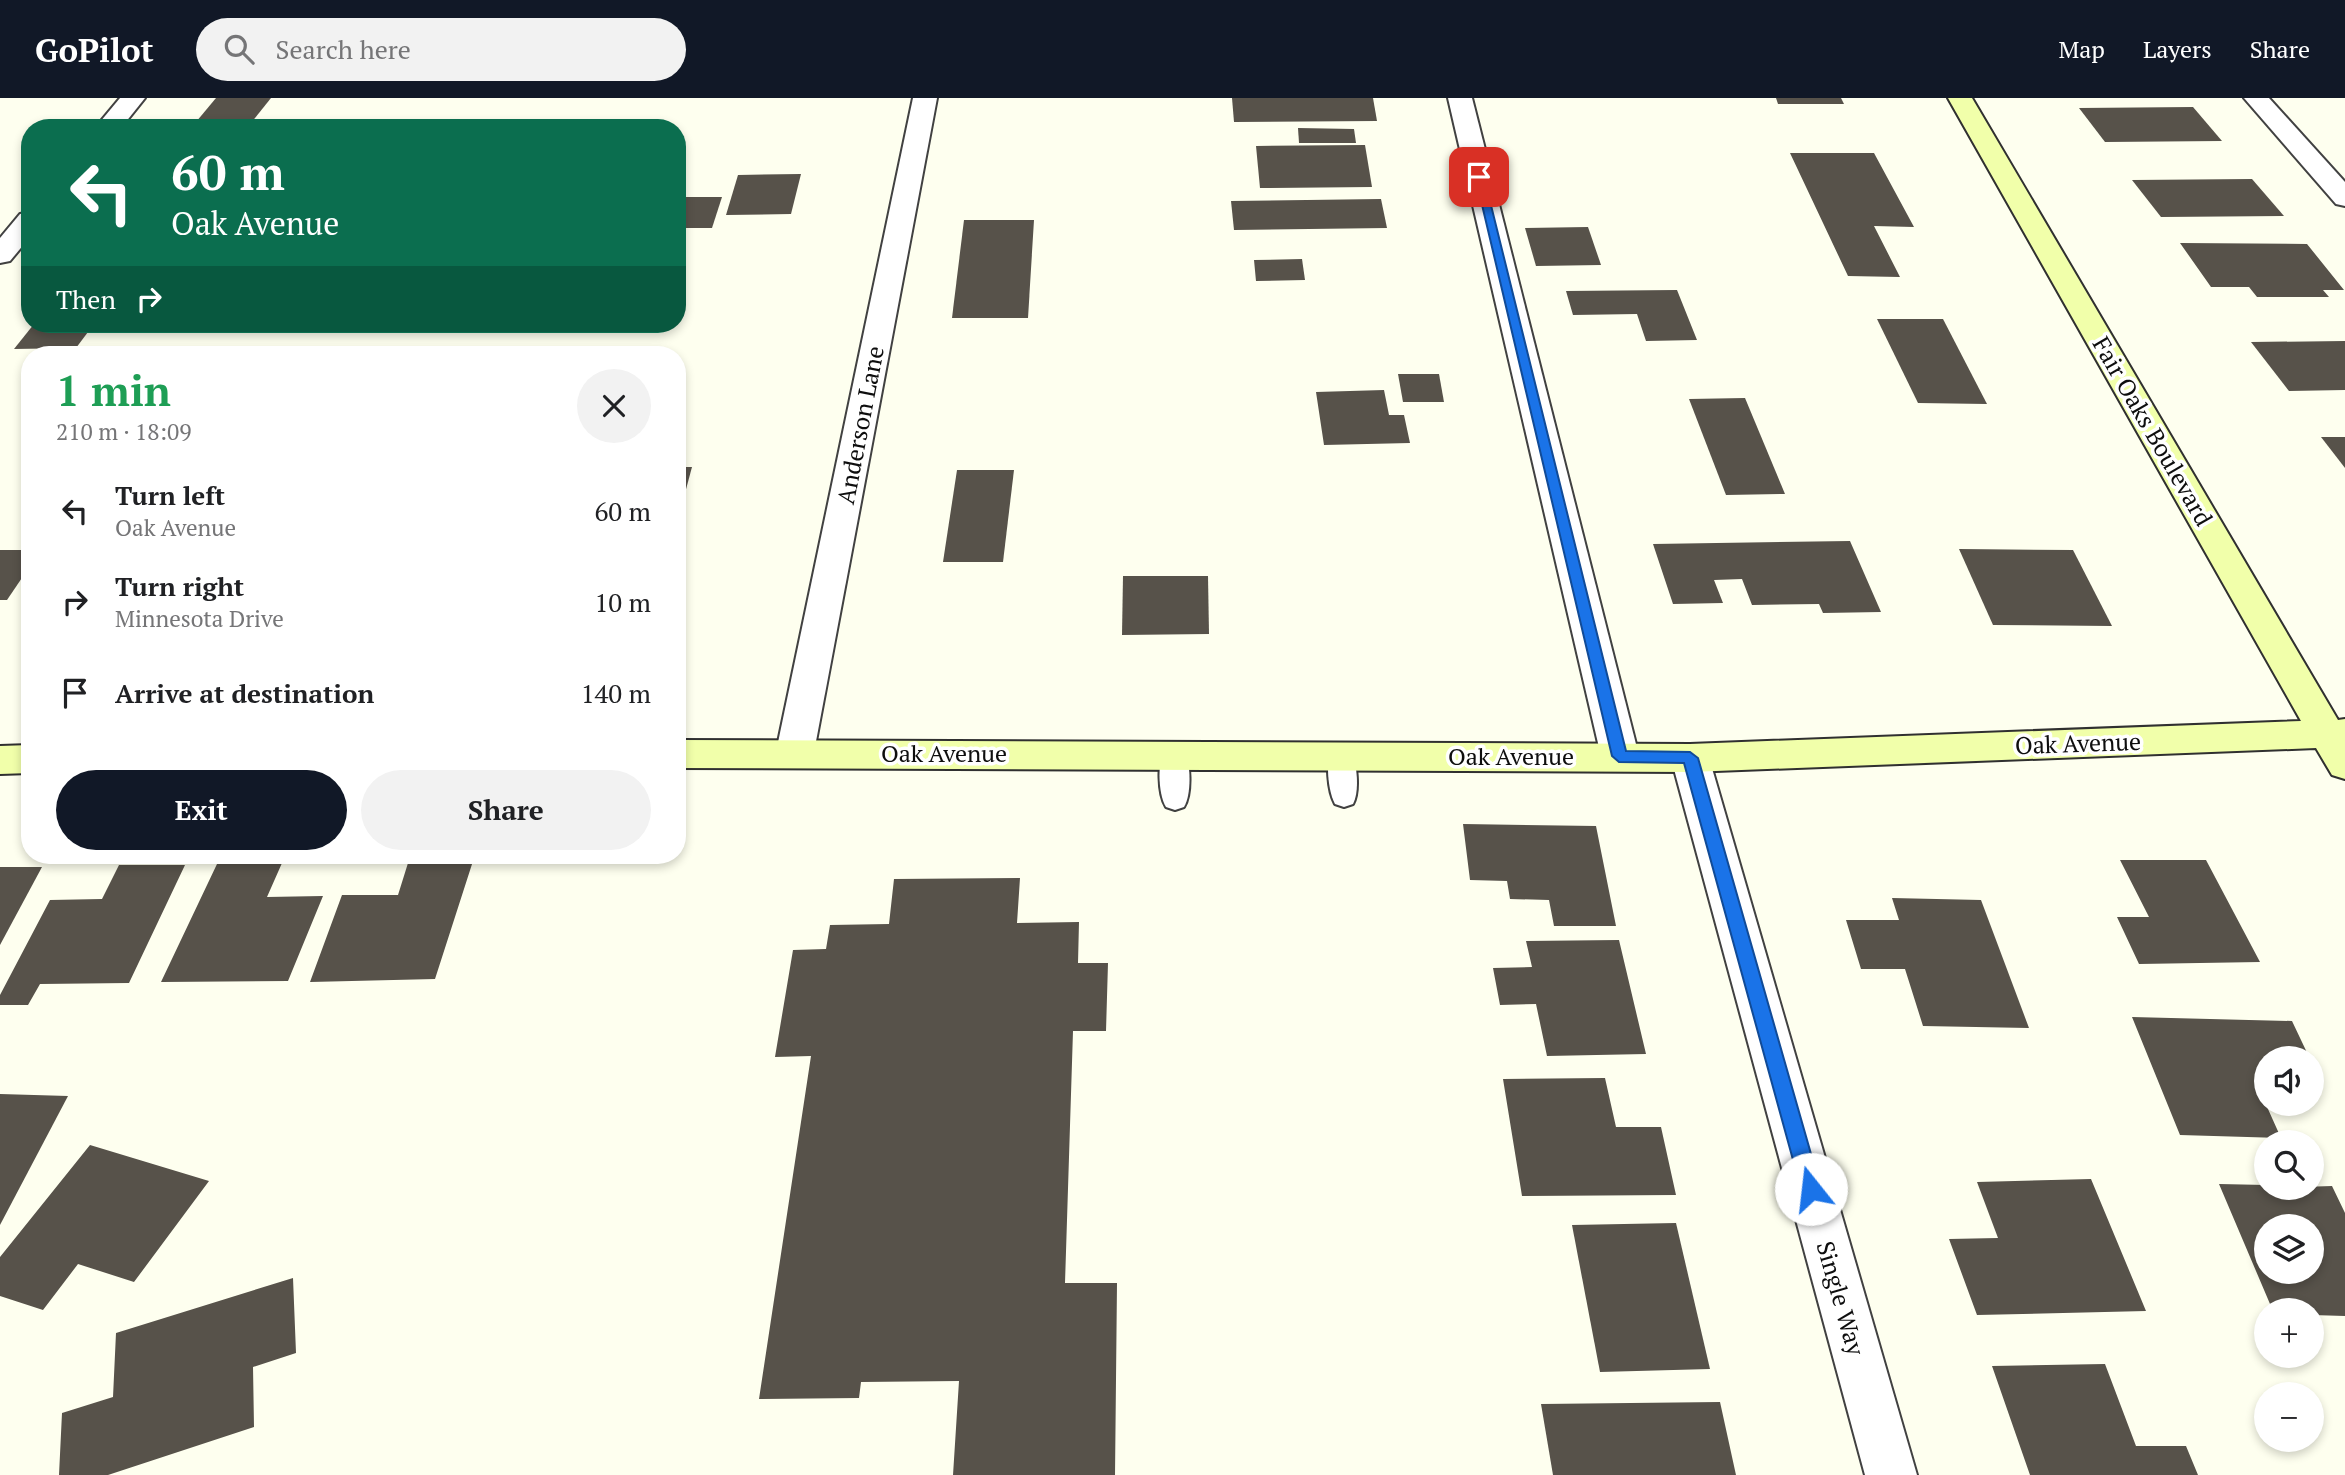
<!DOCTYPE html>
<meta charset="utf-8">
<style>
:root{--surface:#fff;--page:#f2f2f2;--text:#202124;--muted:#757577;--accent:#111827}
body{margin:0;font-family:"PT Serif",serif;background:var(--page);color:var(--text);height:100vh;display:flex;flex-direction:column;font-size:26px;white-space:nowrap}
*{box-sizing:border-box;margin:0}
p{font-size:23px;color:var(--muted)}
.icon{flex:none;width:38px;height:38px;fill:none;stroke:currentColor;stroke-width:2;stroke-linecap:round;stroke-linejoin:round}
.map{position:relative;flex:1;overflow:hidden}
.drawer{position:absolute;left:21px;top:248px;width:665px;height:518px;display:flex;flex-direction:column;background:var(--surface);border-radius:28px;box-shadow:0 4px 10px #0003}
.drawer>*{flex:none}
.top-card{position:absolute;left:21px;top:21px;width:665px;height:214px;border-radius:28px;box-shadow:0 4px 10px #0003;background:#0b6e4f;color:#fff;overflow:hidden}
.tools{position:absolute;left:2254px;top:948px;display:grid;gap:14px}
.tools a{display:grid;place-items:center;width:70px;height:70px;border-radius:50%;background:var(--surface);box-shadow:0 4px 10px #0003;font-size:35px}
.pin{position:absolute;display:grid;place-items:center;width:60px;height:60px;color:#fff;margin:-30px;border-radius:14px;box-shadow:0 4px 10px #0006}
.me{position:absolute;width:77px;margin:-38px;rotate:344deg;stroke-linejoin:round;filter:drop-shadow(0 0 5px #0008)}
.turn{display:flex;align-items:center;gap:24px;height:147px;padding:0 35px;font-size:32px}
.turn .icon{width:91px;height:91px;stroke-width:2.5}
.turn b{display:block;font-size:49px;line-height:60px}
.then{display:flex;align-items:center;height:66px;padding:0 35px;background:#0003;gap:14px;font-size:26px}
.round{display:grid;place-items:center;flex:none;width:74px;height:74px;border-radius:37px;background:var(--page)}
.headline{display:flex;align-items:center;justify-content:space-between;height:119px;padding:0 35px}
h1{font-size:42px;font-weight:700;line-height:52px;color:#1e9e55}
.primary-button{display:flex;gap:14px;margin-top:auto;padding:14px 35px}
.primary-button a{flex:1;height:80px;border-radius:42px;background:var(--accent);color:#fff;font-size:28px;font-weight:700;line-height:80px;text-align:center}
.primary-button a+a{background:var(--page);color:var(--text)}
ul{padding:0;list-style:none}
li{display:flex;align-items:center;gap:21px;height:91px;padding:0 35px}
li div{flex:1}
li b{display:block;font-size:26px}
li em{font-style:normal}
header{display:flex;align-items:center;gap:42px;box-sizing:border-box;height:98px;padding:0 35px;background:var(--accent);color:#fff}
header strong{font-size:33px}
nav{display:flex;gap:38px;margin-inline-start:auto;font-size:24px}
.search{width:490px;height:63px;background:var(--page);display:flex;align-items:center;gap:18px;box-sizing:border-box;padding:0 24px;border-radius:38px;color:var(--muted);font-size:26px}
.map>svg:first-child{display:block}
.building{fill:#57524a;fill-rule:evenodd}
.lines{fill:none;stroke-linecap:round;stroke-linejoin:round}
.lane-casing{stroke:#414141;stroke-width:4}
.street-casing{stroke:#414141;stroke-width:4}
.secondary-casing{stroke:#303030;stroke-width:4}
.lane{fill:#fff;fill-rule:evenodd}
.street{fill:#fff;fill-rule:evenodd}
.secondary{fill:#f1ffaa;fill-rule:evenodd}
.route{fill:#1a73e8;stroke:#114b97;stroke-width:2}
.labels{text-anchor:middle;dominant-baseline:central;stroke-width:7;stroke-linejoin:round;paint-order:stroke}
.street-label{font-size:24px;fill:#0e0e0e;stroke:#fff}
</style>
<header>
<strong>GoPilot</strong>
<div class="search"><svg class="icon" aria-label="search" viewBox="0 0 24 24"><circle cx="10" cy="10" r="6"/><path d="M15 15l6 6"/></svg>Search here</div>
<nav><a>Map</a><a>Layers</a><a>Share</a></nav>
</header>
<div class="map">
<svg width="2345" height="1377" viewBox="0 0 2345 1377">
<rect width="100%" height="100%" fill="#feffef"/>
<g class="building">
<polygon points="216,0 271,0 247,30 191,30"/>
<polygon points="1232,0 1373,0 1377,23 1234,24"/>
<polygon points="1776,0 1841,0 1844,6 1778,6"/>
<polygon points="2193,9 2222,43 2105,44 2079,10"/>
<polygon points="1298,30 1354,31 1356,45 1299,45"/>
<polygon points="1365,47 1372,89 1260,90 1256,48"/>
<polygon points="1790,55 1874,55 1914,129 1874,128 1900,179 1848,178"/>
<polygon points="801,76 791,116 726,117 738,77"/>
<polygon points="2252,81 2284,118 2161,119 2132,82"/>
<polygon points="677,99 722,99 712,130 677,130"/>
<polygon points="1381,101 1387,130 1234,132 1231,103"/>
<polygon points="964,122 1034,122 1028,220 952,220"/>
<polygon points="1588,129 1601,167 1536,168 1525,130"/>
<polygon points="2180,145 2307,146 2344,192 2323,192 2329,199 2257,199 2249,189 2211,189"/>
<polygon points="1302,161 1305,182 1256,183 1254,162"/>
<polygon points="1677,192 1697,242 1646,243 1637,216 1573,217 1566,193"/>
<polygon points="1877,221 1943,221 1987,306 1918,305"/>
<polygon points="34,226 94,226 76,250 14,251"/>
<polygon points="2345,243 2345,292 2289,293 2251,244"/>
<polygon points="1398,276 1439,276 1444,304 1403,304"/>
<polygon points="1384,292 1389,317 1404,317 1410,345 1324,347 1316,294"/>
<polygon points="1745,300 1785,396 1726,397 1689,301"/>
<polygon points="2321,339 2345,339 2345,370"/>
<polygon points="677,369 692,369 678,421 677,421"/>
<polygon points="957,372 1014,372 1003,464 943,464"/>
<polygon points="1850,443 1881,514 1823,515 1819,506 1752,507 1742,481 1714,482 1723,505 1673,506 1653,446"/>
<polygon points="1959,451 2073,452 2112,528 1993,527"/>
<polygon points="0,452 30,452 30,468 7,502 0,502"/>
<polygon points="1123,478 1208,478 1209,536 1122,537"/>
<polygon points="1463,726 1596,728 1616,828 1554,828 1549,802 1510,801 1507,783 1470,782"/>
<polygon points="2120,762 2206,762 2260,864 2139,866 2117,819 2149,819"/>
<polygon points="473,763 435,881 310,884 342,797 398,797 408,765"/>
<polygon points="282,765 267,799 323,798 288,883 161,884 217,766"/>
<polygon points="119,767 185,767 129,885 40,886 28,907 0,907 0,897 50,802 102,801"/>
<polygon points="0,769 42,769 0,847"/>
<polygon points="1020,780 1017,825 1079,824 1078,865 1108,865 1106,933 1073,933 1065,1185 1117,1185 1115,1377 953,1377 959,1283 861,1284 859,1300 759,1301 811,958 775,959 793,852 826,851 830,827 889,826 894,781"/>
<polygon points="1892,800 1981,802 2029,930 1923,928 1905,871 1861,871 1846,822 1899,822"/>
<polygon points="1619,842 1646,956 1547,958 1536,906 1500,907 1493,870 1532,869 1526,843"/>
<polygon points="2132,919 2292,923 2310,961 2266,961 2266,983 2255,982 2281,1040 2180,1037"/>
<polygon points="1605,980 1616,1029 1661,1029 1676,1097 1522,1098 1503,981"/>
<polygon points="0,996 68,998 0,1127"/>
<polygon points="90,1047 209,1083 134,1184 78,1166 43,1212 0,1198 0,1159"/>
<polygon points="2091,1081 2146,1213 1977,1217 1949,1141 1998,1140 1977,1084"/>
<path d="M 2219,1086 L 2266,1087 L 2266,1090 L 2332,1088 L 2345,1115 L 2345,1218 L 2312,1217 L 2312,1213 L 2273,1213 ZM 2266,1129 L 2312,1129 L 2312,1174 L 2266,1174 Z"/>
<polygon points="1676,1125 1710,1271 1600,1274 1572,1127"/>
<polygon points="293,1180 296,1255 253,1269 254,1329 108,1377 59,1377 62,1315 113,1299 116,1235"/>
<polygon points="2105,1266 2136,1348 2186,1348 2198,1377 2030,1377 1992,1268"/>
<polygon points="1720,1304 1736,1377 1553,1377 1541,1306"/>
</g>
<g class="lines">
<g class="lane-casing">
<g id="lane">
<path d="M 1174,646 L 1183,649 C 1191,663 1192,696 1184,709 L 1175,712 L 1166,709 C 1158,696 1157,663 1165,649 Z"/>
<path d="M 1341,647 L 1350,650 C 1357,663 1360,693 1353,706 L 1344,709 L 1335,706 C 1328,693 1325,663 1332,650 Z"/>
</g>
</g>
<g class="street-casing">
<g id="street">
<polygon points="120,0 145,0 121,30 95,30"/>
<polygon points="913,0 937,0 814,654 808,664 795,668 782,664 776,654"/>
<polygon points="1448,0 1472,0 1639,658 1633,668 1620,672 1607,668 1601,658"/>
<polygon points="2244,0 2269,0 2345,84 2345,108 2336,106"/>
<polygon points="30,114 30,139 10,163 0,165 0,140 20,116"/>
<polygon points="1690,646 1703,650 1709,660 1917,1377 1865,1377 1671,660 1677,650"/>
</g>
</g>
<g class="secondary-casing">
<g id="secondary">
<polygon points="1948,0 1972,0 2338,622 2345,621 2345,681 2332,677 2316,650 1690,674 677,670 677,642 1690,646 2301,623"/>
<polygon points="30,647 30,675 0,676 0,648"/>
</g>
</g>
<use href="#lane" class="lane"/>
<use href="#street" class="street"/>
<use href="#secondary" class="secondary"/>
</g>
<polygon class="route" points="1475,77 1484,79 1626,653 1690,654 1698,660 1821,1091 1818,1098 1811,1100 1804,1098 1801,1091 1684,665 1619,664 1612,658"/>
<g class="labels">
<g class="street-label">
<text transform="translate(860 327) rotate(-79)">Anderson Lane</text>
<text transform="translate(2153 333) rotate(60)">Fair Oaks Boulevard</text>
<text transform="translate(2078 645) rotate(-2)">Oak Avenue</text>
<text x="944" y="655">Oak Avenue</text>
<text x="1511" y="658">Oak Avenue</text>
<text transform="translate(1841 1200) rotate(74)">Single Way</text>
</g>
</g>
</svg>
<div class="tools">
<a><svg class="icon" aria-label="sound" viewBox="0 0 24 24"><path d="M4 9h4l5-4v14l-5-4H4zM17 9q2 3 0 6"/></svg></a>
<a><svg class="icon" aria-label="search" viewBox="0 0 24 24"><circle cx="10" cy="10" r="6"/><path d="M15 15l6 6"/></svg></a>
<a><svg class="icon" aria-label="layers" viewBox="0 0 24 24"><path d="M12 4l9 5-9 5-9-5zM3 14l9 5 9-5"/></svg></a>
<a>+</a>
<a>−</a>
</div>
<div class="pin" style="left:1479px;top:79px;background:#d93025"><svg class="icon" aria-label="arrive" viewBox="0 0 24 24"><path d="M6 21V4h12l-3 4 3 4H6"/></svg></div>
<svg class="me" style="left:1811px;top:1091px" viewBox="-20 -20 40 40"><circle r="19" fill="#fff"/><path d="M0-13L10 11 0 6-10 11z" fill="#1a73e8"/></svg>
<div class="top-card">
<div class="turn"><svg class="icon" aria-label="left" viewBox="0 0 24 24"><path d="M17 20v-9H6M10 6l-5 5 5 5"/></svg><div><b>60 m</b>Oak Avenue</div></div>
<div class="then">Then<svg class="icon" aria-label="right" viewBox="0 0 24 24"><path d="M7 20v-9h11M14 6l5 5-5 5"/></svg></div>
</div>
<section class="drawer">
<div class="headline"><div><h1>1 min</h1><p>210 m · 18:09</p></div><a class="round"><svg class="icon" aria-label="close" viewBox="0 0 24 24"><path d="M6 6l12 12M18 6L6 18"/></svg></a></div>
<ul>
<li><svg class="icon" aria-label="left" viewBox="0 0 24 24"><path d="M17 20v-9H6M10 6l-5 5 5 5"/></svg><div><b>Turn left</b><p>Oak Avenue</p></div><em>60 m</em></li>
<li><svg class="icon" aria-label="right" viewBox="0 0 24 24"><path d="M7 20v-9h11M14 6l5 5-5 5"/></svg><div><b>Turn right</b><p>Minnesota Drive</p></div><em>10 m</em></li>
<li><svg class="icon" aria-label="arrive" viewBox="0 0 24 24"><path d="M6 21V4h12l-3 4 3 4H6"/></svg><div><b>Arrive at destination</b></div><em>140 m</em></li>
</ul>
<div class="primary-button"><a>Exit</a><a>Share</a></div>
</section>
</div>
